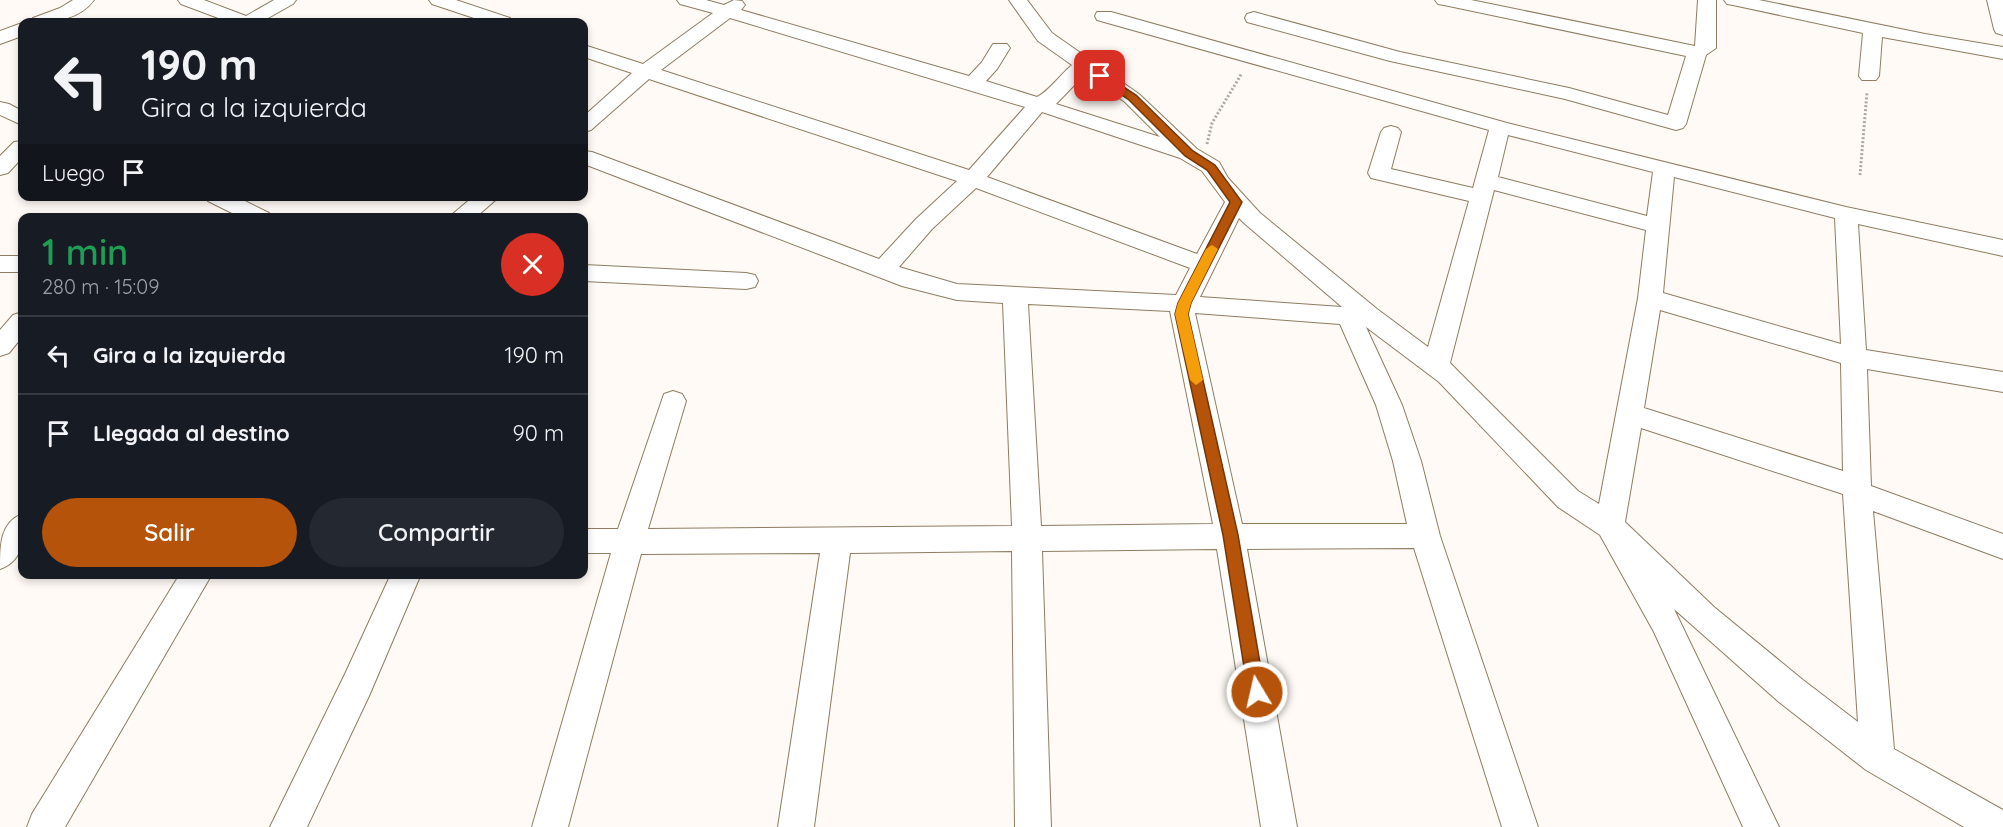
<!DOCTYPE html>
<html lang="es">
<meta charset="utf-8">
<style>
:root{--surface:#171b24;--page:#242831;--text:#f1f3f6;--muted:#9ea1a6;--line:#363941;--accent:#b45309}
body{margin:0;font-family:Quicksand,sans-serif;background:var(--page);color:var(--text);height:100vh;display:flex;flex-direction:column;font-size:22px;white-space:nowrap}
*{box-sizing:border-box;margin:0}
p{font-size:20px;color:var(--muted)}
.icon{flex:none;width:33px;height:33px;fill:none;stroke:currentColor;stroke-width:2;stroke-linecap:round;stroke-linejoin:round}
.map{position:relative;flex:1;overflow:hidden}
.sheet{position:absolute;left:18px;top:213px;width:570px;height:366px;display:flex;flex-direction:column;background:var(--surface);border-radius:12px;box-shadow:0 3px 9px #0003}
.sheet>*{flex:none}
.hud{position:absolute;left:18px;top:18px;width:570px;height:183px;border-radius:12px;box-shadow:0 3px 9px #0003;background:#171b24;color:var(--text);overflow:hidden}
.pin{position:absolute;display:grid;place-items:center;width:51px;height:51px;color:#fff;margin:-26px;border-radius:12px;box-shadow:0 3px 9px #0006}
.me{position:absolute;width:66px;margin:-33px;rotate:351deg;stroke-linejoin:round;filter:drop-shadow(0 0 4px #0008)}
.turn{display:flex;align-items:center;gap:21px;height:126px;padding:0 24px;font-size:27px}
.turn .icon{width:78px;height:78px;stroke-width:2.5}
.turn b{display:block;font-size:42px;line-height:51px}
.then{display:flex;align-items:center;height:57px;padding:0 24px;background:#0003;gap:12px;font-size:22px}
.round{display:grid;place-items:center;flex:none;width:63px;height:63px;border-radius:32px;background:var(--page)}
.overview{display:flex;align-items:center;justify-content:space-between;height:102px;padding:0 24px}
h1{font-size:36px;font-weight:600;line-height:45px;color:#1e9e55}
.cta{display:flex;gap:12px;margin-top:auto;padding:12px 24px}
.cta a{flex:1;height:69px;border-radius:36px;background:var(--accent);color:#fff;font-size:24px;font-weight:600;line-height:69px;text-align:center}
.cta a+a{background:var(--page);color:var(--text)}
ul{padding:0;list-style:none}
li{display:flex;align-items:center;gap:18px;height:78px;padding:0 24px;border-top:2px solid var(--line)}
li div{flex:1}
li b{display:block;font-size:22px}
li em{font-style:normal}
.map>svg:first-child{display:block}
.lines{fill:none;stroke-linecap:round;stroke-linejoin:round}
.minor-casing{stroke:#8f7c61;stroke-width:2}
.path{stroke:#afa8a0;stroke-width:3;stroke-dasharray:2 2;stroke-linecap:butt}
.minor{fill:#fff;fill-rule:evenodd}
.route{fill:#b45309;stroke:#753606;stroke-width:1.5}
.slow{fill:#f59e0b}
</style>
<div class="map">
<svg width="2003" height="827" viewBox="0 0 2003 827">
<rect width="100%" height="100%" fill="#fffaf5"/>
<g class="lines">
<g class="minor-casing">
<g id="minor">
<path d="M 73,0 L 94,0 C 80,19 53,24 31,22 L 33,18 L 60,8 Z"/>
<polygon points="178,0 204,0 246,16 274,0 296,0 293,4 261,22 229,22 181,4"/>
<polygon points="429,0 456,0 510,18 512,22 486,22 432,4"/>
<path d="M 677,0 L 706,0 L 724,5 L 734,0 L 742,1 L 745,5 L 741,10 L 969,76 L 982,62 L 993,44 L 1007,44 L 1010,48 L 997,69 L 986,81 L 1037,97 C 1048,92 1061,74 1072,65 L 1038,41 L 1009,0 L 1027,0 L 1052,33 L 1139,94 L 1197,149 L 1219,162 L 1228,178 L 1260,213 L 1377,309 L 1428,347 L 1469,201 L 1371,178 L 1368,173 L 1381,132 L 1384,128 L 1391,126 L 1398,128 L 1401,132 L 1391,169 L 1473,188 L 1489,130 L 1097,20 L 1095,16 L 1097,12 L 1111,12 L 1507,123 L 1846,207 L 2003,240 L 2003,256 L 1858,224 L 1866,350 L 2003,372 L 2003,392 L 1867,369 L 1871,486 L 2003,534 L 2003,559 L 1873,511 L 1894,749 L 2003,810 L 2003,827 L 1964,827 L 1866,770 L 1779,702 L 1674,609 L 1779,827 L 1743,827 L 1654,632 L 1600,535 L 1558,507 L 1439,382 L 1366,327 L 1402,405 L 1421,461 L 1440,536 L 1538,827 L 1502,827 L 1414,548 L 1247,549 L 1297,827 L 1261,827 L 1217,549 L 1042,551 L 1051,827 L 1015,827 L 1012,551 L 850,553 L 814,827 L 778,827 L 820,553 L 641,554 L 568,827 L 532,827 L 611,553 L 584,553 L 584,529 L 618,529 L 664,394 L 673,391 L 682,394 L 686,401 L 648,529 L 1012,526 L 1003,303 L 957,300 L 902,286 L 584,164 L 584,151 L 592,152 L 879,259 L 916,219 L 957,181 L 649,79 L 591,130 L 584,132 L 584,116 L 632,73 L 584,57 L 584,45 L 643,64 L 713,13 L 680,4 ZM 730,18 L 1025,107 L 969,170 L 661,70 ZM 1085,74 L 1125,102 L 1160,137 L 1056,104 ZM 1042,112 L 1180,158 L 1202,171 L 1225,202 L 1197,254 L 987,177 ZM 1508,135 L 1653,172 L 1647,216 L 1498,177 ZM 1674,177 L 1835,218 L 1841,344 L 1663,293 ZM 976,188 L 1190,268 L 1176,295 L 957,284 L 899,267 L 932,229 ZM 1494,190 L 1646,230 L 1638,298 L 1599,504 L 1578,491 L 1450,363 ZM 1239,218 L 1244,223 L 1342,307 L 1200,297 ZM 1028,304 L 1170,311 L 1213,524 L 1041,526 ZM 1660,310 L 1841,363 L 1843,471 L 1644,408 ZM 1195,313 L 1340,324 L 1376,405 L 1393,461 L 1407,524 L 1242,524 ZM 1641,428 L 1843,494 L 1858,722 L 1803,680 L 1714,607 L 1625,522 Z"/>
<polygon points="1435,0 1471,0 1695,46 1698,0 1716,0 1716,48 1706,55 1686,124 1683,128 1676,130 1565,99 1390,61 1247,22 1245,18 1247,14 1254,12 1400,52 1569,88 1668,115 1686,56 1444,5 1438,4"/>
<polygon points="1724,0 1759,0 1925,34 2003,47 2003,59 1882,37 1879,76 1876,80 1862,80 1859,76 1863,33 1733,5 1727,4"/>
<polygon points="1987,0 2003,0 2003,35 1996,33 1994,29"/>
<polygon points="22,23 22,36 0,44 0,31"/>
<polygon points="0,102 9,104 22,111 22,125 0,115"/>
<polygon points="22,141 22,158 8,173 0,175 0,156 14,142"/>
<polygon points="205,196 235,196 269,213 272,218 242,218 208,201"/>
<polygon points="474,196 500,196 475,218 448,218"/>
<rect x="0" y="256" width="22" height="16"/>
<polygon points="584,265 746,273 755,275 758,281 755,287 746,289 584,281"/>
<polygon points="22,312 22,337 9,353 0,356 0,330 13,315"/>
<path d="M 22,514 C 24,536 25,560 0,569 C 0,545 0,523 22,514 Z"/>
<polygon points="180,574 212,574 65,827 27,827 32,814"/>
<polygon points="391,574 421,574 369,696 307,827 270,827 345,674"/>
</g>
</g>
<g class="path">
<polyline points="1207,144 1212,123 1242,73"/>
<polyline points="1860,175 1867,92"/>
</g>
<use href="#minor" class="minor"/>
</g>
<polygon class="route" points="1097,74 1104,74 1136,95 1193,151 1215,165 1242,202 1191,303 1188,314 1238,535 1265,692 1263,698 1257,700 1251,698 1248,692 1223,535 1175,314 1178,303 1230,202 1207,170 1185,156 1129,100 1097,78"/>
<polygon class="slow" points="1212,245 1218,249 1191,303 1188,314 1203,380 1196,385 1190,380 1175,314 1178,303 1206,249"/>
</svg>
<div class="pin" style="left:1100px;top:76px;background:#d93025"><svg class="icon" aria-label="arrive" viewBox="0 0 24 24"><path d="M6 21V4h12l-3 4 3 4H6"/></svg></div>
<svg class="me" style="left:1257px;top:692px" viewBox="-20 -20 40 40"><circle r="17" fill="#b45309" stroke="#fff" stroke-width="3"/><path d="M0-11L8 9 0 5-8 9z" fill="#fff"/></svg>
<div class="hud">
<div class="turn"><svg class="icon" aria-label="left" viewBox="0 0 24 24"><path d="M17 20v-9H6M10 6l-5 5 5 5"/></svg><div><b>190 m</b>Gira a la izquierda</div></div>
<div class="then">Luego<svg class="icon" aria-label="arrive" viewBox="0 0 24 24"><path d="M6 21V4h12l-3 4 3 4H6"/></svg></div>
</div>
<section class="sheet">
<div class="overview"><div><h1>1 min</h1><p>280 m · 15:09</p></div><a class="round" style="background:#d93025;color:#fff"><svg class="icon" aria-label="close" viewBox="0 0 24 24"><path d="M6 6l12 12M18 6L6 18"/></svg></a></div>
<ul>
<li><svg class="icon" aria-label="left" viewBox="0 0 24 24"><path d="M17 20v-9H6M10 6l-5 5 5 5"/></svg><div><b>Gira a la izquierda</b></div><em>190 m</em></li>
<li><svg class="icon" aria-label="arrive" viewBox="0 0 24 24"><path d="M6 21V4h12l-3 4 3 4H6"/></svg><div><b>Llegada al destino</b></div><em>90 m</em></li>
</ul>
<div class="cta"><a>Salir</a><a>Compartir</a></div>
</section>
</div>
